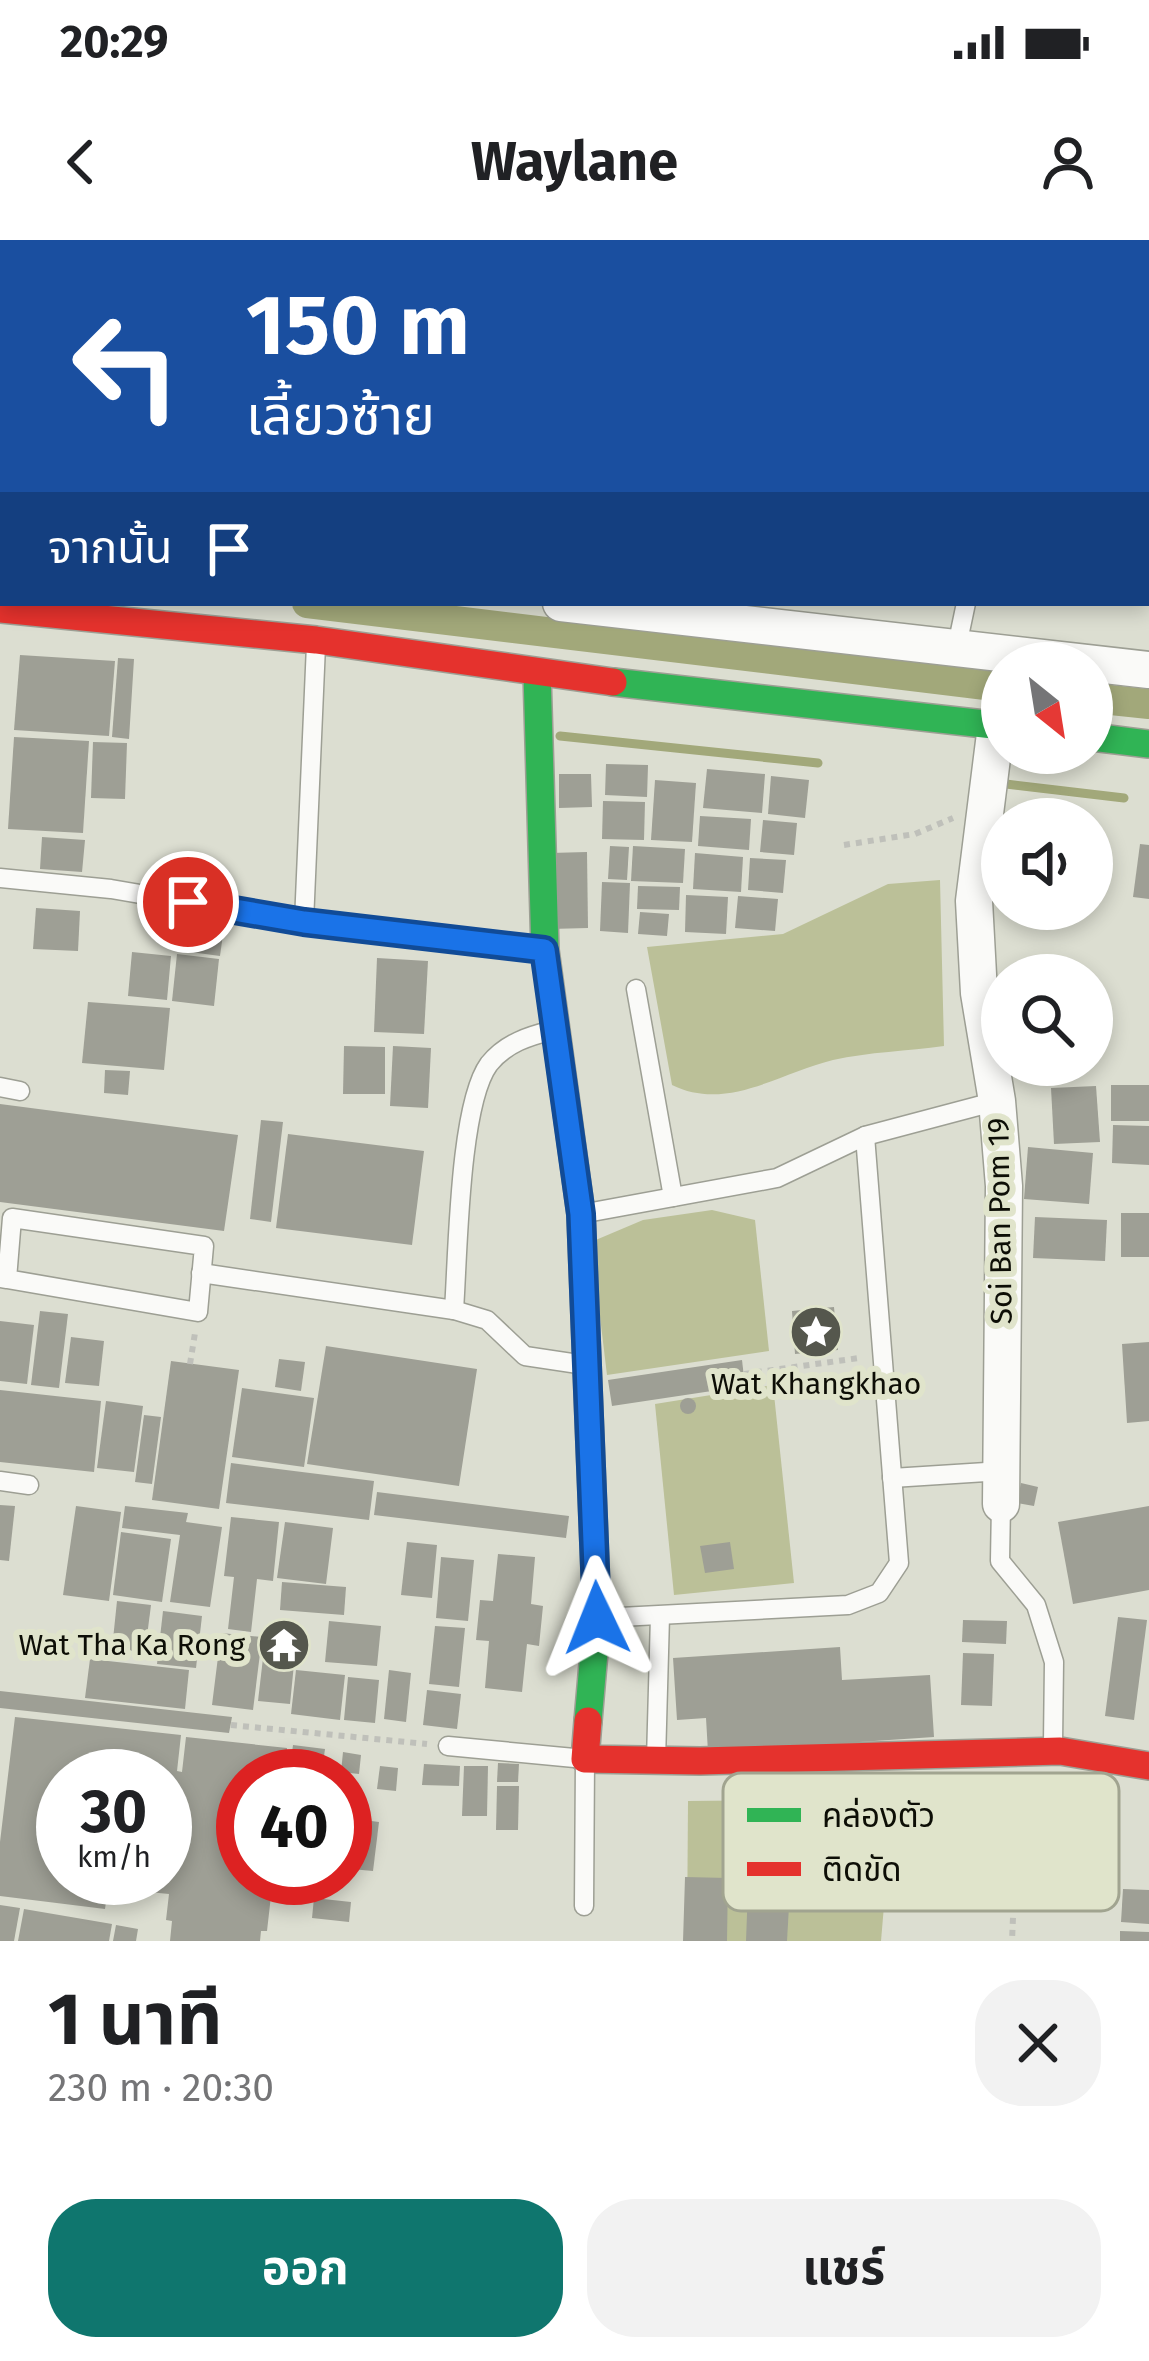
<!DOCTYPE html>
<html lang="th">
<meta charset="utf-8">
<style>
:root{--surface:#fff;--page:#f2f2f2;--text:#202124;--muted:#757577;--accent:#0f766e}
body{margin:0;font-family:"Fira Sans","Noto Sans Thai",sans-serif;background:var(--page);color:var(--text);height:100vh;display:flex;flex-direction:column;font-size:45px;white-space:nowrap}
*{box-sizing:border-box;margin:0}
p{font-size:39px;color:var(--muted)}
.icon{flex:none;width:66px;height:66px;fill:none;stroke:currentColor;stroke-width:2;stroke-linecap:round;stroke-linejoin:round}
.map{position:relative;height:1701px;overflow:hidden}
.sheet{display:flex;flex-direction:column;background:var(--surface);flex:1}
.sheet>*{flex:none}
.guide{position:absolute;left:0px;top:0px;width:1149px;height:366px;box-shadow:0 6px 18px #0003;background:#1a4fa0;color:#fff;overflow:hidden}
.needle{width:78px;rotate:150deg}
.fabs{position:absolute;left:981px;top:402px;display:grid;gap:24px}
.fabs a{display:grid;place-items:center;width:132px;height:132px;border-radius:50%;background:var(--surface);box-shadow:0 6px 18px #0003;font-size:60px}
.speed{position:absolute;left:36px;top:1509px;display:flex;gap:24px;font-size:60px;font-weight:700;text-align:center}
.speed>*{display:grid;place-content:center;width:156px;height:156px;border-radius:50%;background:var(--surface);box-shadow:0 6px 18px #0003;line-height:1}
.speed small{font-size:30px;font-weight:400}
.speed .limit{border:18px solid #d22;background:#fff;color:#111}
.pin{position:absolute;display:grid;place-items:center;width:102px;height:102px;color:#fff;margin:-51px;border:6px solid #fff;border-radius:50%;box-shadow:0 3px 12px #0007}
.me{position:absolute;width:132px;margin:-66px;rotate:358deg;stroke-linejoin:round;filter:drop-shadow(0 0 9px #0008)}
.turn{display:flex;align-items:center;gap:42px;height:252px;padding:0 48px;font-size:54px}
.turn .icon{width:156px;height:156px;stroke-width:2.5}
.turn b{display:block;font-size:84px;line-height:102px}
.then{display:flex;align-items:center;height:114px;padding:0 48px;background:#0003;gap:24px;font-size:45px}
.round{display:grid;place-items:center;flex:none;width:126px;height:126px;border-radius:48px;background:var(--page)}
.overview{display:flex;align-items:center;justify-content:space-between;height:204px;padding:0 48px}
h1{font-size:72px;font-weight:700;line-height:90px}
.action{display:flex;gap:24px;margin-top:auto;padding:24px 48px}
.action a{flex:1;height:138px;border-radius:48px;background:var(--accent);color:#fff;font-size:48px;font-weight:700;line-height:138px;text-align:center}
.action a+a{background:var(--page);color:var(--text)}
.status{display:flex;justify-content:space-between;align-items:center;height:84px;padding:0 60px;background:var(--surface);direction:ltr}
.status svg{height:33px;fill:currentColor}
header{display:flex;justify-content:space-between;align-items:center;height:156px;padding:0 48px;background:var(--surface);font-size:54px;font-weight:700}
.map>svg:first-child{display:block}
.forest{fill:#bbc098}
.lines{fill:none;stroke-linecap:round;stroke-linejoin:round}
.stream{stroke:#a2a87a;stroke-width:9}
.canal{stroke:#a2a87a;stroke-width:30}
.building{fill:#9e9f95;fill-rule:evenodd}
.lane-casing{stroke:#9d9f94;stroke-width:21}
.street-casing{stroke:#9d9f94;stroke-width:39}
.fast-casing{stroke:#9d9f94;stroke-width:30}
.jam-casing{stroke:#9d9f94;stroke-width:30}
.path{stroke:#bfc0ba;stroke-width:6;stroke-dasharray:6 6;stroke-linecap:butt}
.lane{stroke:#fafaf8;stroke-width:18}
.street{stroke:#fafaf8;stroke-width:36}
.fast{stroke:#30b455;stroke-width:27}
.jam{stroke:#e5322d;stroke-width:27}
.route-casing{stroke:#114b97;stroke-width:30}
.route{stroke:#1a73e8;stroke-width:21}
.labels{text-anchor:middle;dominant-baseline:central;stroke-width:12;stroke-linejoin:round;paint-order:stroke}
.street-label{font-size:30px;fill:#0d0e06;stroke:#e0e4cb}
.poi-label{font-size:30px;fill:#0d0e06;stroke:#e0e4cb}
.key{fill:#e0e4cb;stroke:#a1a490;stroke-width:3}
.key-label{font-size:33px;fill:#0d0e06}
</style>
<div class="status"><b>20:29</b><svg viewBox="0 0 49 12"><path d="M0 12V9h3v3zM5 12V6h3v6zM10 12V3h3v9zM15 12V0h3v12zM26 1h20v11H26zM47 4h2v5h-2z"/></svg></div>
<header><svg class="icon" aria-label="back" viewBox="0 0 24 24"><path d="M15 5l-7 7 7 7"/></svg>Waylane<svg class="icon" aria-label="person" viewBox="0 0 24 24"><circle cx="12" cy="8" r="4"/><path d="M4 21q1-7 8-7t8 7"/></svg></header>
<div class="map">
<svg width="1149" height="1701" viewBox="0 0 1149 1701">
<rect width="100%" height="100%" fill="#dcded1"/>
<g class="forest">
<path d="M 940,640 L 944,806 C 908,811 869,812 833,820 C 779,833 727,872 672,845 L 647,707 L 783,694 L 888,644 Z"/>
<polygon points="712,970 755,980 769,1111 607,1135 591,1002 643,980"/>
<polygon points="773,1145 794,1343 674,1355 655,1164"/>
<polygon points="893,1559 881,1701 687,1701 688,1561"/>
</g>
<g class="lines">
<g class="stream">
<polyline points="560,496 818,523"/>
<polyline points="1006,544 1124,558"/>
</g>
<g class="canal">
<polyline points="0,326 3,326"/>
<polyline points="307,363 1002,447"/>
<polyline points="1092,458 1149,464"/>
</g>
</g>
<g class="building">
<polygon points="20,415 115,421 109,496 14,490"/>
<polygon points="118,418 134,419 129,499 112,497"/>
<polygon points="14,497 89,501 83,593 8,589"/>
<polygon points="93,502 127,503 125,559 91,558"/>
<polygon points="606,524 648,525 647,557 605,555"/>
<polygon points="707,529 765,534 762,573 703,568"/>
<polygon points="559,534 591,534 592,567 559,568"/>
<polygon points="771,536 809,540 805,578 768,574"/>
<polygon points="655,540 696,543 692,602 651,600"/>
<polygon points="603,561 645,562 644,600 602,599"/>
<polygon points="700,576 751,579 749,610 698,606"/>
<polygon points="763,580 797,583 794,615 760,612"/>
<polygon points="42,597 85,600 82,632 40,629"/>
<polygon points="1140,604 1149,605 1149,659 1133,657"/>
<polygon points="610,606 629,607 627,640 608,639"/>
<polygon points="633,606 685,609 683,643 631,641"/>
<polygon points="587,612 588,688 550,689 550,613"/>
<polygon points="695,613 743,617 741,652 693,649"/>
<polygon points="750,618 786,620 783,653 748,650"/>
<polygon points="602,642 630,643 628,693 600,691"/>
<polygon points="638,646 680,647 679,670 637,669"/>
<polygon points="686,655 728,657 726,694 685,692"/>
<polygon points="738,656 778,659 775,691 735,688"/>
<polygon points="36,668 80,671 78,711 33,709"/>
<polygon points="640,672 669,674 667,696 638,694"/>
<polygon points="187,682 224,687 220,716 183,711"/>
<polygon points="132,712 171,716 167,760 128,756"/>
<polygon points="177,714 219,719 214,766 172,761"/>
<polygon points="377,718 428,721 424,794 374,792"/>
<polygon points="88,762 170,768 164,830 82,823"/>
<polygon points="344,806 385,807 385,854 343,854"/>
<polygon points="393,806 431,808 428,868 390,866"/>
<polygon points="105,830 130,831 128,855 104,853"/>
<rect x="1111" y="845" width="38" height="36"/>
<polygon points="1096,846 1100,902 1054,904 1051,848"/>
<polygon points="0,864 238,895 224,991 0,962"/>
<polygon points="261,880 283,882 271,982 250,979"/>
<polygon points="1113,885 1149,886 1149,925 1112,923"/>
<polygon points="288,894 424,911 412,1005 276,988"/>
<polygon points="1028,907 1093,913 1089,964 1024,959"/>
<rect x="1121" y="973" width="28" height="44"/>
<polygon points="1035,977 1107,980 1105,1021 1033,1018"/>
<polygon points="834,1067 838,1110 795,1114 792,1071"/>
<polygon points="40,1071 68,1074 59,1148 31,1145"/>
<polygon points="0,1081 34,1085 27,1144 0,1141"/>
<polygon points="71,1097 104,1101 99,1146 65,1143"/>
<polygon points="1149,1102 1149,1181 1127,1183 1122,1104"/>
<polygon points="326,1106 477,1129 459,1246 307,1224"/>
<polygon points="279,1119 305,1122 301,1151 275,1147"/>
<polygon points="742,1120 745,1146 612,1166 608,1140"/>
<polygon points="171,1121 239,1130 219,1269 152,1260"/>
<polygon points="242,1148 314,1158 304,1227 232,1217"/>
<polygon points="0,1150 101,1161 94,1232 0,1222"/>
<circle cx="688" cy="1166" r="8"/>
<polygon points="106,1161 143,1166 134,1232 97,1228"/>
<polygon points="144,1175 161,1177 152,1244 135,1242"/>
<polygon points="231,1223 374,1241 369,1280 226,1263"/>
<polygon points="1021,1243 1038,1247 1034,1266 1017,1263"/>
<polygon points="377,1252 569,1276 566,1298 374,1275"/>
<polygon points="0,1265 15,1266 9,1321 0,1320"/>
<polygon points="76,1266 121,1272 109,1361 63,1355"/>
<polygon points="125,1266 188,1273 186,1282 222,1287 210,1367 170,1362 180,1295 122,1288"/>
<polygon points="1149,1266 1149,1350 1073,1364 1058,1282"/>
<polygon points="231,1277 279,1282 273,1341 257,1339 251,1392 228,1389 234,1337 224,1336"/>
<polygon points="285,1282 333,1288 326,1344 277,1338"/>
<polygon points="121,1292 171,1299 162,1362 113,1355"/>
<polygon points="407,1302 437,1305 432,1358 401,1355"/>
<polygon points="730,1302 734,1329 705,1333 700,1306"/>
<polygon points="498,1314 535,1317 531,1364 543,1366 539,1406 527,1404 522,1452 485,1448 489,1401 476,1400 480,1360 493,1361"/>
<polygon points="441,1317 474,1320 468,1381 436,1378"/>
<polygon points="282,1342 346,1347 344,1375 280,1370"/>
<polygon points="117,1361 151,1365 145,1412 112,1409"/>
<polygon points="163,1371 202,1376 196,1428 157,1424"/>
<polygon points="1118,1377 1147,1380 1134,1480 1105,1476"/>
<polygon points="963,1380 1007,1381 1006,1404 962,1402"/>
<polygon points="329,1381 381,1386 377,1426 325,1422"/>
<polygon points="435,1386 465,1388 459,1447 429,1444"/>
<polygon points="221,1393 262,1397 253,1470 212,1465"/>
<polygon points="265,1401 296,1404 290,1464 258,1461"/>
<polygon points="840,1407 842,1440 930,1435 934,1497 708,1512 706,1478 677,1480 673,1418"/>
<polygon points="963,1413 994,1414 992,1466 961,1465"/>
<polygon points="90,1419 189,1430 185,1469 85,1458"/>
<polygon points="296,1430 345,1435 340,1480 291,1474"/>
<polygon points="389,1430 411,1433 406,1482 384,1479"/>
<polygon points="348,1437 379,1440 375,1483 344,1480"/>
<polygon points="427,1450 461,1454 457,1489 423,1485"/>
<polygon points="0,1451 232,1477 229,1493 0,1468"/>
<path d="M 15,1477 L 181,1495 L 177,1531 L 182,1532 L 186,1497 L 287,1508 L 284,1536 L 243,1536 L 243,1638 L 273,1638 L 267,1691 L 261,1691 L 260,1701 L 170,1701 L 172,1681 L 166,1680 L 169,1654 L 108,1648 L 105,1669 L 0,1656 L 0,1602 ZM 63,1536 L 165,1536 L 165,1638 L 63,1638 Z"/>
<polygon points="293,1505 325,1509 322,1531 290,1528"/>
<polygon points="343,1512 361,1515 359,1534 341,1532"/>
<polygon points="498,1523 519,1524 518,1542 497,1542"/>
<polygon points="424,1524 460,1526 459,1546 422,1545"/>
<polygon points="380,1526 398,1528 396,1551 377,1549"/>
<polygon points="464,1526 488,1526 487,1576 462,1576"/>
<polygon points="497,1546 519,1546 518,1590 496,1590"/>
<polygon points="356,1579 379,1582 373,1631 351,1629"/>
<polygon points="685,1637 728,1638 727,1701 683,1701"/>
<polygon points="748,1647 790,1649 787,1701 746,1701"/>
<polygon points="1123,1649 1149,1650 1149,1684 1121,1682"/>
<polygon points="314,1658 351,1662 349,1682 312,1678"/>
<polygon points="0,1665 20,1668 14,1701 0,1701"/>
<polygon points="24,1669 112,1684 109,1701 18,1701"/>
<polygon points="116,1685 138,1689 136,1701 113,1701"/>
<polygon points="1120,1691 1149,1692 1149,1701 1120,1701"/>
</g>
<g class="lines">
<g class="lane-casing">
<g id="lane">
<polyline points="237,0 238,3"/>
<polyline points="690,3 690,0"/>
<polyline points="957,406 966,363"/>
<polyline points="0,638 111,649 304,682 545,710"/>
<polyline points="304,682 316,405"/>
<polyline points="636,749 673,957"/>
<polyline points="0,847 20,851"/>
<polyline points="581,974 777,938 865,896 997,861"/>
<polyline points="201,1033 454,1070 487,1080 525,1116 585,1125"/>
<polyline points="0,1038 7,1039 198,1072 204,1006 12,978 7,1039"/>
<path d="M 454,1070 C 458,1014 459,865 489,824 C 506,803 529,796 553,790"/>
<polyline points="892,1238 1002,1231"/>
<polyline points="0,1241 29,1245"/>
<polyline points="1001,1264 1000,1321 1036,1365 1054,1422 1053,1503 1056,1507"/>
<polyline points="601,1378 848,1365 879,1353 899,1323 865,896"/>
<polyline points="448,1506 585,1519 584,1666"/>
<polyline points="656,1520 660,1376"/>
</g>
</g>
<g class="street-casing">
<g id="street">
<polyline points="513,3 513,0"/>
<polyline points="0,283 3,283"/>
<polyline points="561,363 1149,430"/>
<polyline points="996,486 974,661 979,753 997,861 1004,946 1001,1264"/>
</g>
</g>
<g class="fast-casing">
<g id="fast">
<polyline points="537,433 545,710 581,974 597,1378 588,1481"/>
<polyline points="613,442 1002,486"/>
<polyline points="1092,497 1149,504"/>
</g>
</g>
<g class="jam-casing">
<g id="jam">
<polyline points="0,369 316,400 613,442"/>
<polyline points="588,1481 585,1519 700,1521 1060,1511 1149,1526"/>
</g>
</g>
<g class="path">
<polyline points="844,605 915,594 953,578"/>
<polyline points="190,1124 195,1093"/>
<polyline points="744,1134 859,1118"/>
<polyline points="231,1485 427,1504"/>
<polyline points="1011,1546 1015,1629 1012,1701"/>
</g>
<use href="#lane" class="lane"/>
<use href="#street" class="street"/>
<use href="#fast" class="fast"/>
<use href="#jam" class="jam"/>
</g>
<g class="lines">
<g class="route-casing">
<polyline id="route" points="188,662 304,682 544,710 581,974 597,1378"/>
</g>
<use href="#route" class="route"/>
</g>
<defs>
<g id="sight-disc" transform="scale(2.7)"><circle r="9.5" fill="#55574d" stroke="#e0e4cb"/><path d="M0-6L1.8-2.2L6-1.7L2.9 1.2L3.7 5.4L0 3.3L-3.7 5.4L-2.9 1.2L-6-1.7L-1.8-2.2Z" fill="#fff"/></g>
<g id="temple-disc" transform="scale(2.7)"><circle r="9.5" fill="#55574d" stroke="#e0e4cb"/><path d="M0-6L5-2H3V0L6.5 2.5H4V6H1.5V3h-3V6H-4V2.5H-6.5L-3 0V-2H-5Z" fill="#fff"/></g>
</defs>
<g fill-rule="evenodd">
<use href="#sight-disc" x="816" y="1092"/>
<use href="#temple-disc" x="284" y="1405"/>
</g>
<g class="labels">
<g class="street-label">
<text transform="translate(1000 981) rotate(-91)">Soi Ban Pom 19</text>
</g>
<g class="poi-label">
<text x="816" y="1144">Wat Khangkhao</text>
<text x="245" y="1405" text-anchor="end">Wat Tha Ka Rong</text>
</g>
</g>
<rect x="723" y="1533" width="396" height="138" rx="18" class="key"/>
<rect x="747" y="1568" width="54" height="14" fill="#30b455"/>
<rect x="747" y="1622" width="54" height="14" fill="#e5322d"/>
<g class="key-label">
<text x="822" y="1587">คล่องตัว</text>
<text x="822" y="1641">ติดขัด</text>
</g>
</svg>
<div class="fabs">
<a><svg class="needle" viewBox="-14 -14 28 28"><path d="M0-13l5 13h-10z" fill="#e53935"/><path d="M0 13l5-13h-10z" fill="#757577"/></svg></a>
<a><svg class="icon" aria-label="sound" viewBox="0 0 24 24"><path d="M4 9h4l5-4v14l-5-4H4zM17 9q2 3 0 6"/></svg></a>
<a><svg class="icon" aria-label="search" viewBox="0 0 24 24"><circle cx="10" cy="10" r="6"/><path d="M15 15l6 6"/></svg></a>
</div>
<div class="speed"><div>30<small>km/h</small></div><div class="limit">40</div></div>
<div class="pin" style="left:188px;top:662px;background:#d93025"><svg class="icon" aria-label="arrive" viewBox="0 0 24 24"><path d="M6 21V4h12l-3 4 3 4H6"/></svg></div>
<svg class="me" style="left:597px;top:1378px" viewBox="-20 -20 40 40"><path d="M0-17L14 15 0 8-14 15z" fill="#1a73e8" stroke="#fff" stroke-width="4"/></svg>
<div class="guide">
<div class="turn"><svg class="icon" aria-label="left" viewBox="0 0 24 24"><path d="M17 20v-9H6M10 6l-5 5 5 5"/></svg><div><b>150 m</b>เลี้ยวซ้าย</div></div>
<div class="then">จากนั้น<svg class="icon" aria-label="arrive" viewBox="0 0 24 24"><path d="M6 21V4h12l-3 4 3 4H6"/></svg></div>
</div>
</div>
<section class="sheet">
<div class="overview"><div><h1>1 นาที</h1><p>230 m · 20:30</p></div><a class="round"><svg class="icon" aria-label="close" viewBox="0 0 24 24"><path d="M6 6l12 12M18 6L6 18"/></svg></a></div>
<div class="action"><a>ออก</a><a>แชร์</a></div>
</section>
